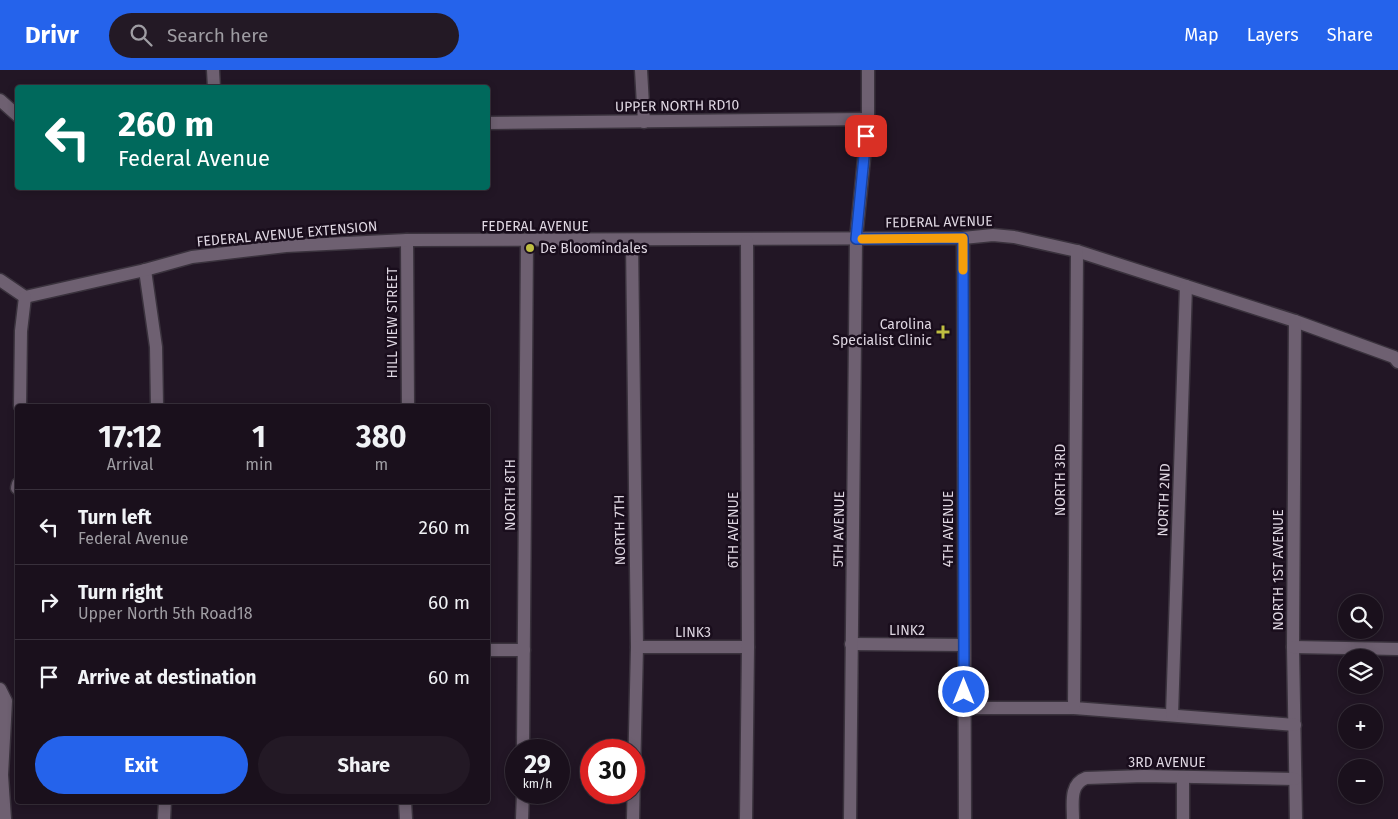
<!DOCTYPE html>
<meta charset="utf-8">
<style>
:root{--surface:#1a101c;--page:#231925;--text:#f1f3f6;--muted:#9f9da3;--line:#38303b;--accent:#2563eb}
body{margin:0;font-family:"Fira Sans",sans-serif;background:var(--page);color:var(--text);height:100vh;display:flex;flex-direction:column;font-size:19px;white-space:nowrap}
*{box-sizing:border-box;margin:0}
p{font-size:16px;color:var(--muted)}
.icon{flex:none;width:28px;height:28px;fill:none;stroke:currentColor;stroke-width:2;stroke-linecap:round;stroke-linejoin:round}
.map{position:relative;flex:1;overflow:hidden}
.panel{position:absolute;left:15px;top:334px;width:475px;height:400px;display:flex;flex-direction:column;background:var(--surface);border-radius:5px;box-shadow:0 2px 8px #0003,0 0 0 1px var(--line)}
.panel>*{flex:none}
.banner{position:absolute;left:15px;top:15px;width:475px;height:105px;border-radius:5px;box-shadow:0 2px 8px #0003,0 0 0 1px var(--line);background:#00695c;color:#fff;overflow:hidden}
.buttons{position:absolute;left:1338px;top:524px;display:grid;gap:10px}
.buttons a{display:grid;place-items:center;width:45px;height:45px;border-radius:50%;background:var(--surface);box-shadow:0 2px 8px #0003,0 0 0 1px var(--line);font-size:25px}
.speed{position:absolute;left:505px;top:669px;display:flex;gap:10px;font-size:25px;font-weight:700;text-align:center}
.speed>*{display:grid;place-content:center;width:65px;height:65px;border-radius:50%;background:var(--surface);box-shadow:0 2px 8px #0003,0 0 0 1px var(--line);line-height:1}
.speed small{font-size:12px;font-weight:400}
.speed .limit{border:8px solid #d22;background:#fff;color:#111}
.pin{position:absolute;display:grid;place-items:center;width:42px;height:42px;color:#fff;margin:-21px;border-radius:10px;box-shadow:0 2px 8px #0006}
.me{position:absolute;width:55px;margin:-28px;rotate:0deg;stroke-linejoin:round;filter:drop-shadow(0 0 4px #0008)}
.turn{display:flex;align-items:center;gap:18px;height:105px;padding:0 20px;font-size:22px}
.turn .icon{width:65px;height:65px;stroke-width:2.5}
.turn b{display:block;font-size:35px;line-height:42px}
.eta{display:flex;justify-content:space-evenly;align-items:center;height:85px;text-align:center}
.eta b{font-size:30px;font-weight:700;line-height:35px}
.button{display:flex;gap:10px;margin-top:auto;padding:10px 20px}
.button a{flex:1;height:58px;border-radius:30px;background:var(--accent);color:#fff;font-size:20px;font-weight:700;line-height:58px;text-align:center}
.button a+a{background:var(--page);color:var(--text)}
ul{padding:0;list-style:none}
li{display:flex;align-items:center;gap:15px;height:75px;padding:0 20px;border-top:1px solid var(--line)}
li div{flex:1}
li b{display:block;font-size:19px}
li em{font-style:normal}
header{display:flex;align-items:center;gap:30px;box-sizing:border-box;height:70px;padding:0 25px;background:var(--accent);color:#fff}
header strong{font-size:24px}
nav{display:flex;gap:28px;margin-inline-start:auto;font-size:18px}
.search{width:350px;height:45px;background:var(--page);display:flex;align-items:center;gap:12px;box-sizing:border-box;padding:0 18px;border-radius:28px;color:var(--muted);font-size:19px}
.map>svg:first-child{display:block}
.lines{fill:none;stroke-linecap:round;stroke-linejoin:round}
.minor-casing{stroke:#3a323d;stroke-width:15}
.minor{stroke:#6e6071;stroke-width:12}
.route-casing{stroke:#184099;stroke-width:12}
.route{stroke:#2563eb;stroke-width:9}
.slow{stroke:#f59e0b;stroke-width:9}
.poi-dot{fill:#bfbe41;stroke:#190d1c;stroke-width:2}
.labels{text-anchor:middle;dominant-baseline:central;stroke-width:5;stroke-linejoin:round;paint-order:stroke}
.street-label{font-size:14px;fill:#dfd7e2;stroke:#190d1c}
.poi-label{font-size:14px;fill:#dfd7e2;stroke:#190d1c;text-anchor:start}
</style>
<header>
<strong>Drivr</strong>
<div class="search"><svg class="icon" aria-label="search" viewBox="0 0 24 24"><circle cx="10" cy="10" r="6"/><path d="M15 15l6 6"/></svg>Search here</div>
<nav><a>Map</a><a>Layers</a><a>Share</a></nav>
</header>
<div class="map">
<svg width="1398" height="749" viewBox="0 0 1398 749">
<rect width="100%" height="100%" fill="#221625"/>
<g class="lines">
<g class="minor-casing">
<g id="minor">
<polyline points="213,0 214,18"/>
<polyline points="641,0 644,52"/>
<polyline points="0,30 18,46"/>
<polyline points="488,53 868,49"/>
<polyline points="963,168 965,749"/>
<polyline points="407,170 408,336"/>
<polyline points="632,171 637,577 633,749"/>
<polyline points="145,200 156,277 157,336"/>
<polyline points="0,210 25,227 145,200 192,187 286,176 407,170 963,168 993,165 1014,167 1077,181 1295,251 1394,287 1398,292"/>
<polyline points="1295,251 1293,577 1296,749"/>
<polyline points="20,336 21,261 25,227"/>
<polyline points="17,418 18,414"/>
<polyline points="851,574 964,575"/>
<polyline points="637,577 748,577"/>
<polyline points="1293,577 1398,579"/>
<polyline points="488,580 524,580"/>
<polyline points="0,619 6,631 2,705 5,749"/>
<polyline points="963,638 1074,638 1295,655"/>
<polyline points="1074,638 1077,181"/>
<polyline points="1172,645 1186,216"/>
<polyline points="523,680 527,171"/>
<polyline points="405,731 406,749"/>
<polyline points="164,749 165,731"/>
<polyline points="522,749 523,722"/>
<polyline points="746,749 748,577 747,171"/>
<polyline points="850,749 856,169 868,49 868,0"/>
<path d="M 1073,749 C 1073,734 1069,714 1086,708 L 1144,706 L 1295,709"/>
<polyline points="1183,749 1183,707"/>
</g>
</g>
<use href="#minor" class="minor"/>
</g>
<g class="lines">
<g class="route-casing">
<polyline id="route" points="866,66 856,169 963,168 964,622"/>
</g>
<use href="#route" class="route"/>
<polyline class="slow" points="862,169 963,168 963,200"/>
</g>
<g class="poi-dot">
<circle cx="530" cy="178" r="5"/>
<path d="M940.5 254.5h5v5h5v5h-5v5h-5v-5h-5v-5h5z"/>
</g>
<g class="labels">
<g class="street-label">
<text transform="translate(677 36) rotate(-1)">UPPER NORTH RD10</text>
<text transform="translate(939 152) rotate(-1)">FEDERAL AVENUE</text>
<text x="535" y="156">FEDERAL AVENUE</text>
<text transform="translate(287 164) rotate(-5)">FEDERAL AVENUE EXTENSION</text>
<text transform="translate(392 253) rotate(-90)">HILL VIEW STREET</text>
<text transform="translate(1060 410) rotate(-90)">NORTH 3RD</text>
<text transform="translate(510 425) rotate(-90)">NORTH 8TH</text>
<text transform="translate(1164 430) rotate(-88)">NORTH 2ND</text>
<text transform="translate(839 459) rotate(-89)">5TH AVENUE</text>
<text transform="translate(948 459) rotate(-90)">4TH AVENUE</text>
<text transform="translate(620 460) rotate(-91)">NORTH 7TH</text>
<text transform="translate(733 460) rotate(-90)">6TH AVENUE</text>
<text transform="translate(1278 500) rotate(-90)">NORTH 1ST AVENUE</text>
<text x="907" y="560">LINK2</text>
<text x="693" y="562">LINK3</text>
<text x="1167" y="692">3RD AVENUE</text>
</g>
<g class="poi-label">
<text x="540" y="178">De Bloomindales</text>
<text x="932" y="254" text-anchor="end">Carolina<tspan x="932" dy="16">Specialist Clinic</tspan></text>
</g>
</g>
</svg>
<div class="buttons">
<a><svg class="icon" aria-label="search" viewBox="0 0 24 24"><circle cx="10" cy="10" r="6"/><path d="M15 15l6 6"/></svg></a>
<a><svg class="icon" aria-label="layers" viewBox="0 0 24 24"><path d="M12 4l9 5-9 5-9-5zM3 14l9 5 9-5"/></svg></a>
<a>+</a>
<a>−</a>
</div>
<div class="speed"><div>29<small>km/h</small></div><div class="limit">30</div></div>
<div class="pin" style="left:866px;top:66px;background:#d93025"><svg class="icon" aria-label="arrive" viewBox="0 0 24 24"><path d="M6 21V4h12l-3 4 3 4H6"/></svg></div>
<svg class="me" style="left:964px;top:622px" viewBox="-20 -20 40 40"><circle r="17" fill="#2563eb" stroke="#fff" stroke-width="3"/><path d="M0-11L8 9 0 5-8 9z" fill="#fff"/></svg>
<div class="banner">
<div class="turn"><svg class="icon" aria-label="left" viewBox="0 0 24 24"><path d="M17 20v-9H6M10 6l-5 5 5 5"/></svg><div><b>260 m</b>Federal Avenue</div></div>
</div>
<section class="panel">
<div class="eta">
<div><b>17:12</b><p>Arrival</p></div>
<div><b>1</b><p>min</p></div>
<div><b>380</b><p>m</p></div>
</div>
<ul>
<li><svg class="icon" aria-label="left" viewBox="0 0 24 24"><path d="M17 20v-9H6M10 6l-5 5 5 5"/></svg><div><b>Turn left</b><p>Federal Avenue</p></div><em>260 m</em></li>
<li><svg class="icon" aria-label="right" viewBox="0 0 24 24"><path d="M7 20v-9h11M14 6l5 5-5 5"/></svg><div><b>Turn right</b><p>Upper North 5th Road18</p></div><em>60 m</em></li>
<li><svg class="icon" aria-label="arrive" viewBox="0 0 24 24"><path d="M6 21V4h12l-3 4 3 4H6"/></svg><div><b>Arrive at destination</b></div><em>60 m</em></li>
</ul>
<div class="button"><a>Exit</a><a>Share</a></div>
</section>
</div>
